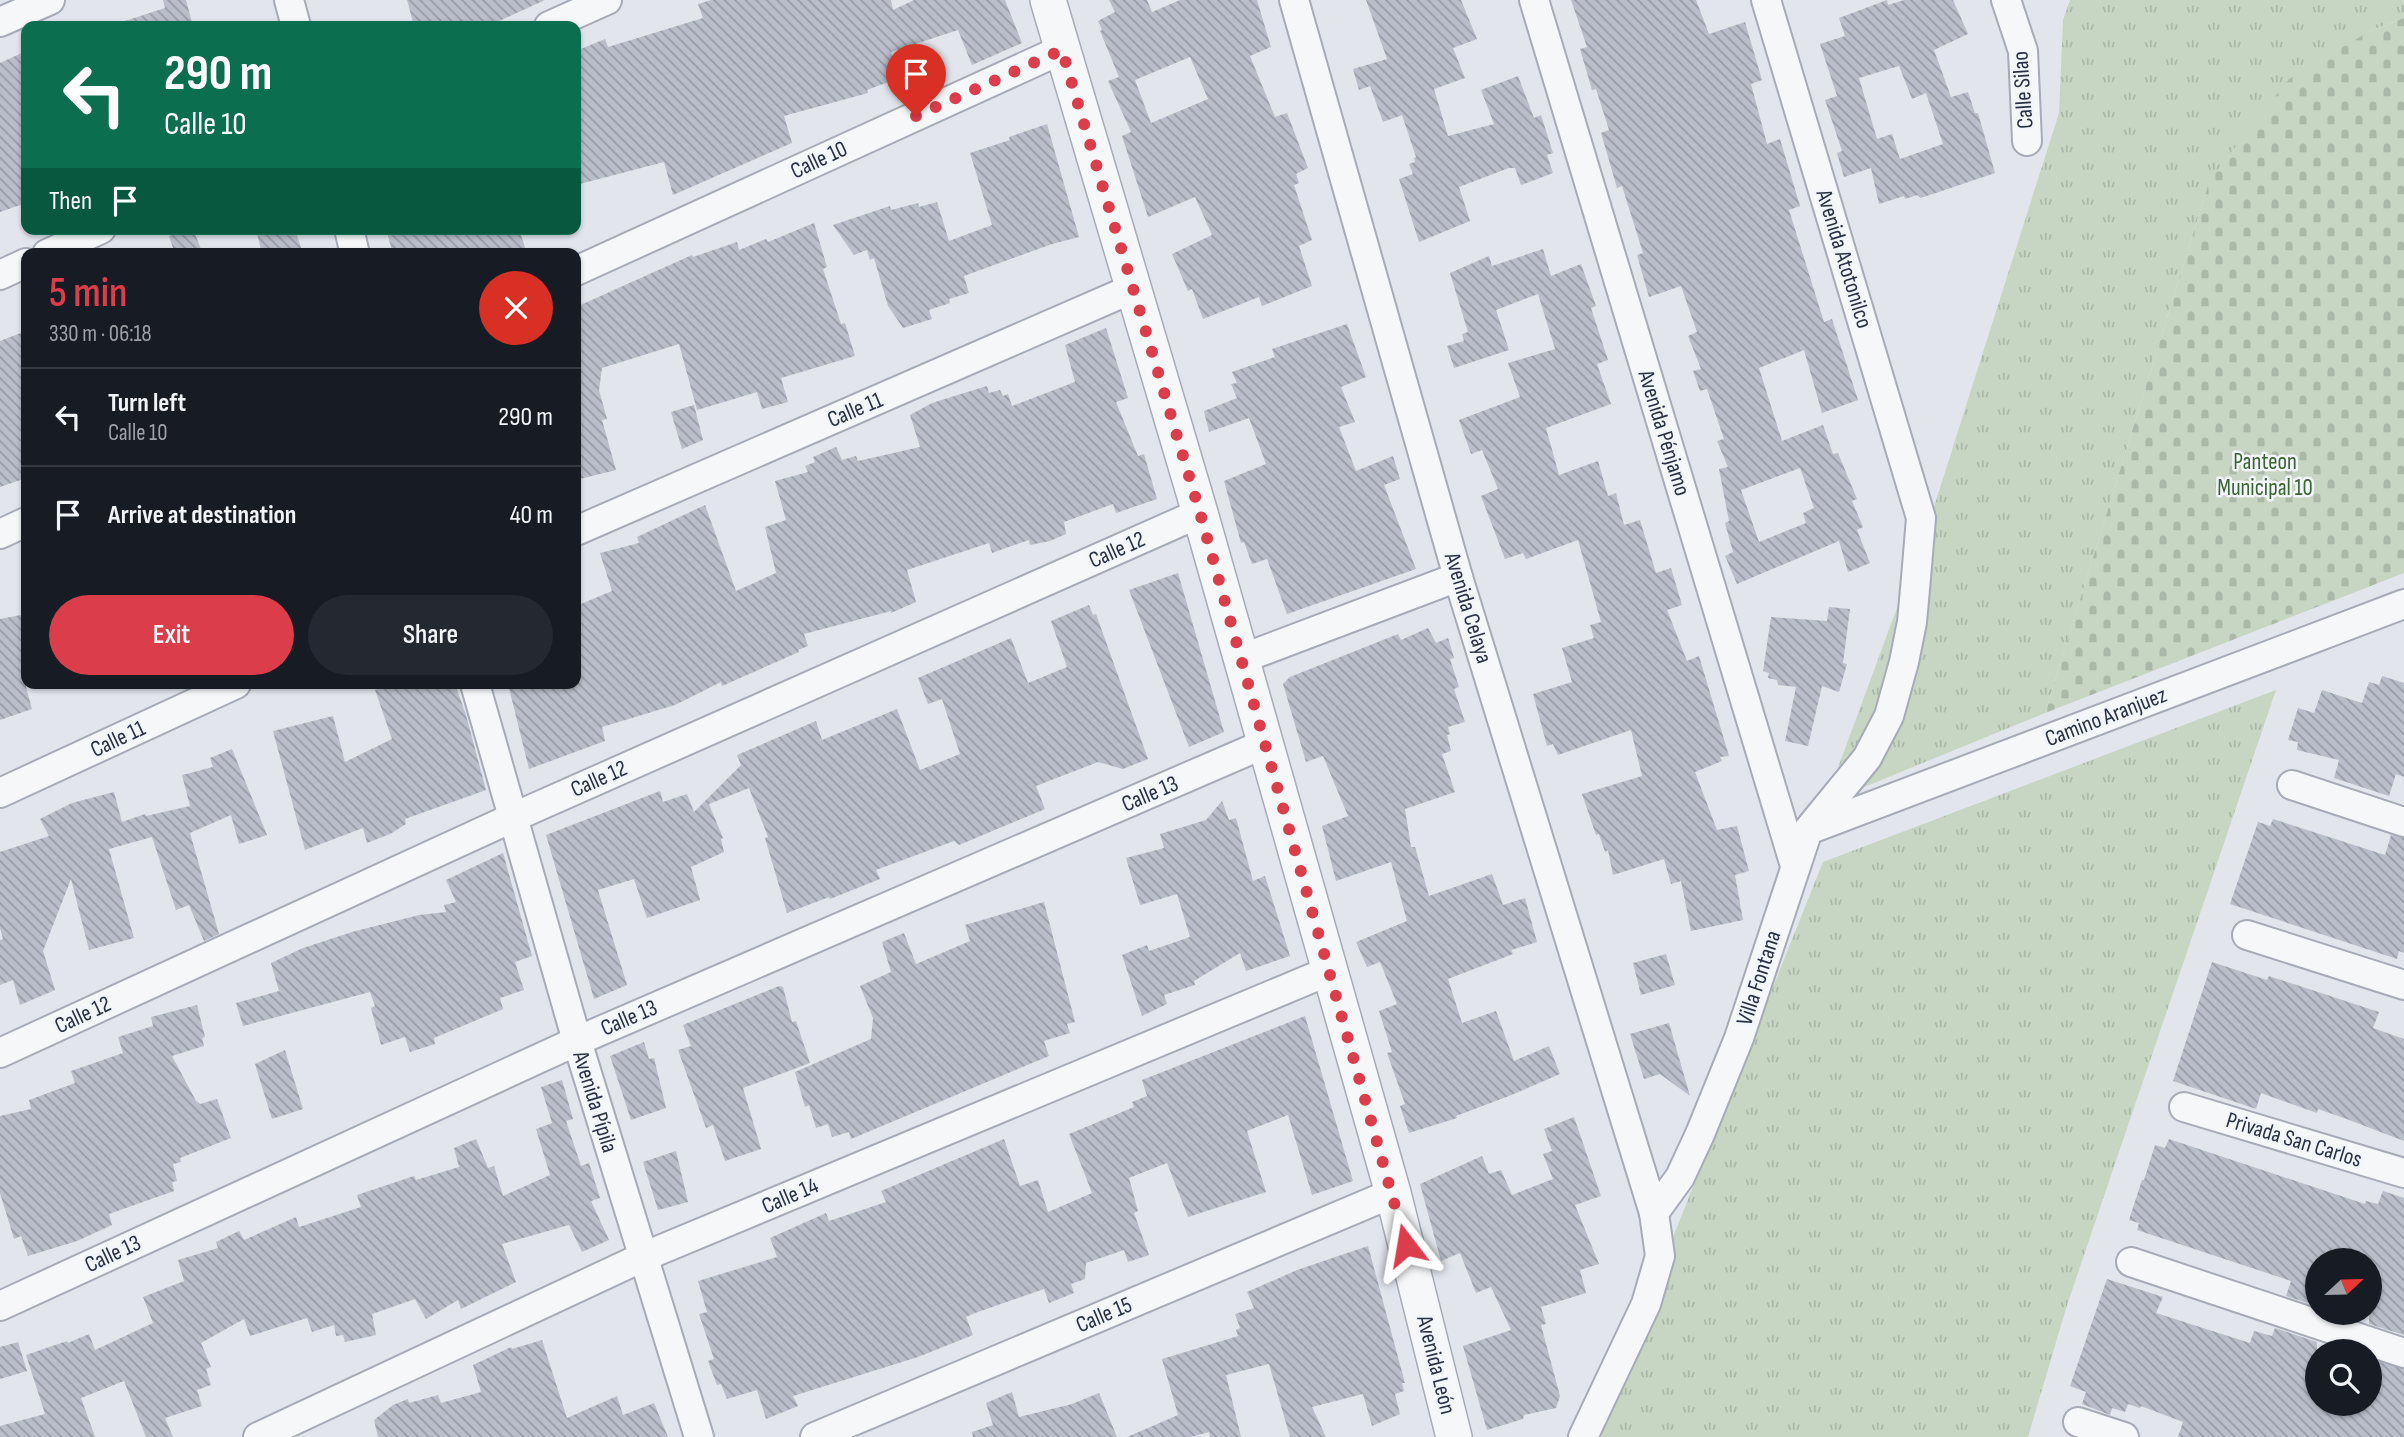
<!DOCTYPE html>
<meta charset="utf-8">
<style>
:root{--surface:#171b24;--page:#242831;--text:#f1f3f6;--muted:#9ea1a6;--line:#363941;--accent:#db3d4b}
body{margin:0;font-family:"Sofia Sans Condensed",sans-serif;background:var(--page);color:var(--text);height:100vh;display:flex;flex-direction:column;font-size:26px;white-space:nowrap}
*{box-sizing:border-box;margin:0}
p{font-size:23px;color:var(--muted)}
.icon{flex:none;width:38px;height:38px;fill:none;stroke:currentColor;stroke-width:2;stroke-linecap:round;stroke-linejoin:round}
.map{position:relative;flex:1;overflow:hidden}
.sheet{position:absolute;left:21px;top:248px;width:560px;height:441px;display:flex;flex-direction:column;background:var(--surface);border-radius:14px;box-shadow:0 2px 5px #0004}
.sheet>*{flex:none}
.top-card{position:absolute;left:21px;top:21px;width:560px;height:214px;border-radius:14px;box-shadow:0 2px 5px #0004;background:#0b6e4f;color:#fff;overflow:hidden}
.needle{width:46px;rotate:68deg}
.tools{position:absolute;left:2305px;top:1248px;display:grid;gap:14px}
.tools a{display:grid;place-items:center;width:77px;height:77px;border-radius:50%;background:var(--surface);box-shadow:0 2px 5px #0004;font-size:35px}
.pin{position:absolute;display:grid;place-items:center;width:60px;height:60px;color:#fff;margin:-72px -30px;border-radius:50% 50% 50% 0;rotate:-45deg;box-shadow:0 0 7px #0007}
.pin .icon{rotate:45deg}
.me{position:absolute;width:77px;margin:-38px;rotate:346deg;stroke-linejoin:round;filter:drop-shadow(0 0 5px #0008)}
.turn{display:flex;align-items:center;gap:24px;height:147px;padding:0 28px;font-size:32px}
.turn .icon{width:91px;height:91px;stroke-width:2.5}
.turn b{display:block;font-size:49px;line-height:60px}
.then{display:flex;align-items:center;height:66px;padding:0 28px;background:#0003;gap:14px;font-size:26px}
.round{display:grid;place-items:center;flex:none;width:74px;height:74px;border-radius:37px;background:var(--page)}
.head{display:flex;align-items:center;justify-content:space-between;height:119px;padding:0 28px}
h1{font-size:42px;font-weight:600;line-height:52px;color:var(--accent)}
.cta{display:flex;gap:14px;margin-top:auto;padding:14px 28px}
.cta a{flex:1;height:80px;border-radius:42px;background:var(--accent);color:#fff;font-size:28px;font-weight:600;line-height:80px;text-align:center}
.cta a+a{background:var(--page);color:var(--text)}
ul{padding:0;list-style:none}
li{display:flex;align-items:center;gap:21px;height:98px;padding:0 28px;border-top:2px solid var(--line)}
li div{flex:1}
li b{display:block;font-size:26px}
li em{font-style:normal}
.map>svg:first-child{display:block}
.grass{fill:url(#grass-tufts)}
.cemetery{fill:url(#cemetery-stones)}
.building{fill:url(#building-back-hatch);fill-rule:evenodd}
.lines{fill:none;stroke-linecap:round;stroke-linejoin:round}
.minor-casing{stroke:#a6abb7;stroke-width:32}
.tertiary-casing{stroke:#a6abb7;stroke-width:38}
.minor{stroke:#f5f7f9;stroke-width:28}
.tertiary{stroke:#f5f7f9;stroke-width:35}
.route{stroke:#db3d4b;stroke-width:12;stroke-dasharray:0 21.6}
.labels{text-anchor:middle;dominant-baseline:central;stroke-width:5;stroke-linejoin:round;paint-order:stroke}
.street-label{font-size:23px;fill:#283146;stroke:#f2f5f9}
.park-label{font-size:23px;fill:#3a6334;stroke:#f2f5f9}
</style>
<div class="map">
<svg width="2404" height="1437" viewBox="0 0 2404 1437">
<defs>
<pattern id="grass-tufts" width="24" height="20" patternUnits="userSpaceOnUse" patternTransform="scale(1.75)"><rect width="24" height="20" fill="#c6d6c2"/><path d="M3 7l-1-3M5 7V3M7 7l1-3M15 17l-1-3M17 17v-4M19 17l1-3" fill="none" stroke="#aab8a8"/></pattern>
<pattern id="cemetery-stones" width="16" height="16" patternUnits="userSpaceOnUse" patternTransform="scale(1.75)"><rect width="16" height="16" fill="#c6d6c2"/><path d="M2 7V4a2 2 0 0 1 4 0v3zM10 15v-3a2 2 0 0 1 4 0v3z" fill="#aab8a8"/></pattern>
<pattern id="building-back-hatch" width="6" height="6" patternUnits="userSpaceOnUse" patternTransform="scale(1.75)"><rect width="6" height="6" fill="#b9beca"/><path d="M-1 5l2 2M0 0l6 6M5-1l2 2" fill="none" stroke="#969ba6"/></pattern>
</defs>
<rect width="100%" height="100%" fill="#e2e5ec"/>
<g class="grass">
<polygon points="2070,0 2404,0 2404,18 2370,31 2210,179 2045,713 1825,803 1932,513 2059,113 2063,20"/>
<polygon points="2276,690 2067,1305 2028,1437 1593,1437 1823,862"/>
</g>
<polygon class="cemetery" points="2404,18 2404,573 2045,713 2210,179 2289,79 2370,31"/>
<g class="building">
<polygon points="163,0 186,0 193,26 123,26 122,22 165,8"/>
<polygon points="407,0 545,0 488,26 414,26"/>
<polygon points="711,0 891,0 893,10 914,0 1005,0 1022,43 972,65 958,30 891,52 899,78 867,90 868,93 784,116 792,143 673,195 664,162 576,185 576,51 605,39 608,47 703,18 698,4"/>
<path d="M 1109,0 L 1147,0 L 1152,12 L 1180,0 L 1257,0 L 1271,47 L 1250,56 L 1275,117 L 1287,113 L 1308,168 L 1296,174 L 1299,183 L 1294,185 L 1312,240 L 1299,246 L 1312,286 L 1262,306 L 1259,297 L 1203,319 L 1192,289 L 1188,291 L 1172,254 L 1212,235 L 1195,197 L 1148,217 L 1122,136 L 1131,132 L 1108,81 L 1119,77 L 1100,31 L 1102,30 L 1098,21 L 1115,12 ZM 1190,57 L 1208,99 L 1151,123 L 1135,80 Z"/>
<polygon points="1366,0 1461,0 1477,39 1453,48 1465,78 1434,89 1448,136 1494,124 1481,90 1518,76 1534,118 1541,115 1553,153 1547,155 1553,173 1521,185 1515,168 1509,168 1459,187 1470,221 1419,242 1399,179 1413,174 1409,164 1415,162 1414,158 1416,157 1402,115 1383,122 1370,86 1359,90 1353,69 1387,59"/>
<path d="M 1571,0 L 1696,0 L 1709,34 L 1745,22 L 1762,80 L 1751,84 L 1767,144 L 1780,139 L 1800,206 L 1789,210 L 1824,322 L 1832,319 L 1858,400 L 1822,413 L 1804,350 L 1759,368 L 1782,441 L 1823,425 L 1833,454 L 1838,453 L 1857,499 L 1852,501 L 1863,527 L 1857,530 L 1870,563 L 1848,572 L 1839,541 L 1737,584 L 1725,556 L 1733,552 L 1725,523 L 1729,521 L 1719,469 L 1728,467 L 1717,441 L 1724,439 L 1707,389 L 1700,391 L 1693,371 L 1701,369 L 1688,336 L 1697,332 L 1681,286 L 1649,297 L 1637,255 L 1643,253 L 1622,186 L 1617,188 L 1606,150 L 1601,133 L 1609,130 L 1596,89 L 1592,90 L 1580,49 L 1587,47 ZM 1800,468 L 1814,508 L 1803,513 L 1806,523 L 1759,542 L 1741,490 Z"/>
<path d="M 1887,0 L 1888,5 L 1904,0 L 1953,0 L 1968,34 L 1934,50 L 1951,97 L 1968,92 L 1975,113 L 1978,113 L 1995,173 L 1921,198 L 1917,195 L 1905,199 L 1904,196 L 1879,204 L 1871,168 L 1844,177 L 1837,153 L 1842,151 L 1825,100 L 1837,96 L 1820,44 L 1845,36 L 1839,18 ZM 1899,66 L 1912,99 L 1926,93 L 1943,144 L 1900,159 L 1892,134 L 1877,139 L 1859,78 Z"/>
<polygon points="26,51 26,203 0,212 0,63"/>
<polygon points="1047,124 1079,237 1052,244 964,276 969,293 949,299 950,303 929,310 932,319 903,328 888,306 874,258 870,260 867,250 854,255 833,225 890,206 891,210 918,203 919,207 937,202 949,241 992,225 970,153 1010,140 1009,137"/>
<polygon points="814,223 827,267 823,269 841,324 845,323 855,356 781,378 788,402 762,409 757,392 697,410 679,344 602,368 599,390 607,419 602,420 616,470 576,480 576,307 692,255 693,257 737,242 739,250 766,239 768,242"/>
<polygon points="183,229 193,229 203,254 175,254 169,236"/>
<polygon points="256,229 295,229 303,254 262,254"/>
<polygon points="386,229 519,229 527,254 393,254"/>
<polygon points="1543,249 1551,276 1581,264 1596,306 1591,308 1608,360 1597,364 1611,404 1546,428 1559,475 1598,461 1608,496 1616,493 1624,525 1640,520 1656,573 1671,568 1682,605 1667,610 1687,661 1699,656 1729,756 1720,757 1722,761 1695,772 1717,830 1737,826 1749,871 1735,875 1743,920 1691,931 1681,881 1671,884 1664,859 1613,875 1608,850 1605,852 1599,834 1596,835 1582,794 1642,776 1631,730 1558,755 1553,744 1547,746 1533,694 1572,682 1562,648 1594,638 1590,625 1601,622 1578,540 1526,559 1523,553 1505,559 1481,496 1498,489 1482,450 1471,454 1459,420 1520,397 1508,363 1555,349 1538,294 1496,310 1509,350 1454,368 1447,346 1464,341 1462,334 1468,332 1450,273 1489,256 1492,266"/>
<polygon points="1347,324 1366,377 1341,387 1355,422 1339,427 1356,471 1393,456 1400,479 1384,485 1416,569 1287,614 1267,559 1252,564 1244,542 1241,543 1224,481 1266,464 1249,418 1209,432 1204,411 1237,398 1231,384 1237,383 1232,372 1275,357 1272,349"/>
<polygon points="1106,328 1128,398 1116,402 1138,456 1144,454 1157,499 1116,513 1113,504 1064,522 1066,534 1050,541 1030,545 1029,540 992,553 989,543 907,570 916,602 891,613 891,611 804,634 808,646 798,650 799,652 722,686 721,682 675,705 602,727 605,741 529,769 508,684 576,684 576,606 612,591 600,553 639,543 637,537 705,505 736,591 776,573 765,527 786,520 775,481 808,472 805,466 815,462 813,457 836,447 842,460 856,456 858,461 920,447 910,415 932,403 987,386 989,393 1000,390 1003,396 1008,394 1012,406 1075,382 1065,345"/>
<polygon points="26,331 26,478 0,487 0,341"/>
<polygon points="694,405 703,440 682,449 671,412"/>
<polygon points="1178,573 1224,732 1189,747 1129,590"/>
<polygon points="1089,605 1093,615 1096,614 1148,759 1123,769 1098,762 1036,786 1045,809 959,845 954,841 876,870 880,879 830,899 829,897 787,913 765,838 768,837 749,788 709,804 723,838 721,839 724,852 691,867 700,900 647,918 634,879 598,890 627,985 594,999 546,835 660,791 663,802 687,794 694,812 741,765 737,755 816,721 822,740 897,709 920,770 960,754 942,699 928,704 918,678 1011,638 1028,683 1067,667 1051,621"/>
<polygon points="1829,607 1850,609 1843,663 1847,664 1839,692 1822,686 1808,746 1785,741 1796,687 1778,685 1777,680 1768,678 1769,673 1763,671 1771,617 1827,621"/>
<polygon points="26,614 26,687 32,709 0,720 0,619"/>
<polygon points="1428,628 1436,643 1448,638 1454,658 1450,659 1459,687 1454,689 1465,722 1448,727 1450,734 1447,735 1451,751 1442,754 1455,792 1405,809 1411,847 1415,847 1429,896 1492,874 1503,905 1525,898 1537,942 1511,950 1513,954 1448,979 1462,1023 1496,1011 1514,1061 1549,1046 1560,1074 1509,1096 1456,1116 1457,1118 1409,1133 1400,1106 1405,1104 1387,1053 1392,1052 1379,1011 1397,1004 1380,962 1367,967 1356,942 1407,921 1391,862 1336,881 1322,826 1348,816 1323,756 1306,762 1283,684 1290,677 1398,634 1401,640"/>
<polygon points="2382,676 2404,683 2404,777 2396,774 2389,796 2334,778 2339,760 2297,750 2298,742 2288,740 2298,708 2314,713 2322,690 2362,703 2369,682 2379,685"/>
<polygon points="393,684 455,684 466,715 486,790 405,819 406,824 390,834 367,843 363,828 305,850 273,731 333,716 345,762 392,739 375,690"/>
<polygon points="232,749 267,835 239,844 231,815 190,833 219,934 204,941 189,905 176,910 152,837 109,849 134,938 89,950 71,879 43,951 55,990 20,1005 13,980 0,985 0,940 3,939 0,928 0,852 49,836 40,819 72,803 114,792 122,822 145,814 146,816 190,806 182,775 213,767 210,758"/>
<polygon points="1222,801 1229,820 1236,818 1253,881 1265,876 1290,956 1246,971 1240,953 1194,981 1195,985 1164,995 1167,1004 1142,1016 1122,955 1147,945 1149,951 1190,937 1177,894 1140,905 1126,858 1164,848 1160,834 1206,820"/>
<polygon points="2273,819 2385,855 2391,835 2404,838 2404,953 2399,951 2397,959 2230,904 2258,822 2270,826"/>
<polygon points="503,853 532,956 515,962 524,990 500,998 503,1009 434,1038 435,1044 410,1052 405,1037 381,1045 371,1008 375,1006 370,992 243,1026 236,1003 279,991 271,963 303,948 352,932 419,915 446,912 444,905 456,902 446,880"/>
<polygon points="1044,902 1075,1022 1067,1024 1070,1033 1044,1041 1049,1056 851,1139 849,1132 832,1137 828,1124 816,1128 809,1105 805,1107 795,1072 871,1039 873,1018 860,986 891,972 882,942 904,933 916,964 970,941 965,925"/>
<polygon points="1666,954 1675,985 1641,995 1633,963"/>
<polygon points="2212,962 2267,980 2269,976 2379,1012 2373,1028 2404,1039 2404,1141 2344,1118 2318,1109 2317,1113 2261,1093 2256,1109 2173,1081"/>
<polygon points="779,986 783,987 792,1022 796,1021 810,1063 743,1088 761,1149 725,1161 713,1125 706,1128 678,1050 691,1046 683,1025"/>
<polygon points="197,1005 205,1037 202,1038 204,1046 172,1056 196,1101 200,1104 217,1099 231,1138 180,1158 181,1162 173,1164 177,1181 172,1182 174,1191 109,1214 112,1225 77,1241 28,1256 21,1236 14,1239 0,1193 0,1116 31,1109 29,1100 75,1083 71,1071 123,1053 118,1037 153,1026 151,1017"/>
<polygon points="1305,1016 1353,1181 1312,1195 1288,1115 1247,1131 1266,1192 1188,1217 1167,1163 1129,1178 1138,1211 1134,1213 1149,1255 1128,1262 1124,1250 1086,1263 1085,1279 1071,1284 1074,1293 1049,1303 1044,1289 975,1313 966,1317 973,1335 918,1357 793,1396 798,1406 766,1419 757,1390 727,1399 721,1384 717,1385 708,1361 714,1359 699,1314 707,1312 698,1281 777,1257 770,1238 826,1213 829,1221 886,1202 881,1191 1004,1139 1020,1186 1038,1180 1048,1212 1092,1193 1069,1134 1134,1107 1132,1102 1147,1096 1142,1080"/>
<polygon points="1669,1023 1690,1096 1660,1074 1644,1079 1630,1034"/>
<polygon points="644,1042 649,1059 654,1058 666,1108 631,1120 610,1056"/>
<polygon points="285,1050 303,1109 272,1119 255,1064"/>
<polygon points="562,1080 573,1119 566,1121 581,1166 589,1163 600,1198 591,1201 609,1240 582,1252 569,1225 502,1244 516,1282 461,1309 458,1300 426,1319 415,1299 372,1314 376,1335 345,1342 343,1335 336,1336 334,1325 312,1332 307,1318 250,1336 244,1319 201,1343 211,1367 206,1369 211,1385 197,1390 202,1406 165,1418 173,1437 146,1437 124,1381 81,1398 95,1437 0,1437 0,1426 45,1414 26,1355 67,1341 68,1343 89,1334 95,1350 153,1323 143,1297 184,1281 178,1260 218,1248 216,1242 239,1231 244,1240 296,1217 299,1227 361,1207 357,1195 414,1176 416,1180 459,1167 454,1148 476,1139 488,1168 494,1166 503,1196 550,1175 536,1129 552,1123 541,1087"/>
<polygon points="1574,1117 1601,1196 1575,1205 1599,1264 1580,1270 1586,1293 1541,1307 1546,1324 1541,1325 1560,1396 1556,1408 1524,1415 1523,1419 1487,1430 1463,1346 1511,1330 1491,1287 1476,1293 1460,1253 1441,1261 1420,1184 1482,1156 1489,1174 1501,1170 1512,1195 1553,1179 1543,1154 1552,1151 1544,1129"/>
<polygon points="2169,1139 2365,1204 2366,1201 2378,1204 2383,1191 2404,1198 2404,1335 2369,1324 2370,1260 2317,1260 2317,1306 2286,1296 2291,1281 2137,1230 2139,1223 2129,1220 2142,1180 2144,1180 2155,1145 2165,1148"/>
<polygon points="676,1151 688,1202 658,1210 643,1162"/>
<polygon points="1368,1246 1405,1383 1402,1383 1404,1391 1395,1394 1400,1414 1372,1426 1363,1394 1312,1407 1326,1437 1290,1437 1269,1364 1226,1375 1241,1437 1210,1437 1209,1432 1191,1437 1127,1437 1178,1415 1162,1359 1238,1336 1236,1330 1240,1328 1235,1314 1254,1308 1247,1292 1297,1270"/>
<polygon points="2107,1279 2163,1297 2156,1313 2250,1343 2254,1331 2272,1336 2275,1328 2317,1342 2317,1404 2370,1404 2370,1359 2404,1369 2404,1437 2178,1437 2183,1422 2141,1406 2140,1408 2128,1404 2125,1412 2112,1408 2110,1415 2082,1404 2086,1392 2070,1386"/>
<polygon points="542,1340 567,1418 617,1396 623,1415 654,1403 668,1437 378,1437 374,1420 393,1405 408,1399 409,1403 438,1395 441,1403 481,1392 473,1365 511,1347 512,1349"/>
<polygon points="18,1342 27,1371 0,1379 0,1347"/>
<polygon points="1012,1392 1019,1417 1072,1404 1099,1393 1117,1437 973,1437 972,1432 993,1425 986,1403"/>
</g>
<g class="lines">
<g class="minor-casing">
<g id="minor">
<polyline points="289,0 296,26"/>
<polyline points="1294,0 1458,577 1654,1213"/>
<polyline points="1534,0 1795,866"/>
<polyline points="2006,0 2023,51 2027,141"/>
<polyline points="0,22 50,0"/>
<polyline points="549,26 607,0"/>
<polyline points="349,229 355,254"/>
<polyline points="47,254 101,229"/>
<polyline points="576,271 1061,50"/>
<polyline points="0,275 26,263"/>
<polyline points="576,531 1134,288"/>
<polyline points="0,534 26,522"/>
<polyline points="1241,659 1458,577"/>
<polyline points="475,684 577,1041 699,1437"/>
<polyline points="2292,785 2404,822"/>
<polyline points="0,793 236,684"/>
<polyline points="1811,829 2404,604"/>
<polyline points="2247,935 2404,985"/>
<polyline points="0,1053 514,817 1200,513"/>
<polyline points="2184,1107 2404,1173"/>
<polyline points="2131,1262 2404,1353"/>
<polyline points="0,1306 577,1041 1264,744"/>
<polyline points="2078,1422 2124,1437"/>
<polyline points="258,1437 643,1257 1329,971"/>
<polyline points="815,1437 1393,1193"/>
<polyline points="1583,1437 1646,1304 1660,1256 1654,1213 1680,1177 1700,1134 1739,1038 1808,830 1867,758 1889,716 1904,662 1912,622 1916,578 1921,518 1766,0"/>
</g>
</g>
<g class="tertiary-casing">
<polyline id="tertiary" points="1048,0 1200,513 1393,1193 1454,1437"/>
</g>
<use href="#minor" class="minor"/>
<use href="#tertiary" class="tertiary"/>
</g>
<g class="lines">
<polyline class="route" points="916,116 1062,50 1200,513 1406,1245"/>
</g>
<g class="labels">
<g class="street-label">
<text transform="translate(2023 90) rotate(-94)">Calle Silao</text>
<text transform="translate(819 160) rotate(-25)">Calle 10</text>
<text transform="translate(1844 259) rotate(73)">Avenida Atotonilco</text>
<text transform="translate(855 410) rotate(-23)">Calle 11</text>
<text transform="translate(1664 433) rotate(73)">Avenida Pénjamo</text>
<text transform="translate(1117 550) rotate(-24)">Calle 12</text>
<text transform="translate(1468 608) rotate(73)">Avenida Celaya</text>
<text transform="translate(2106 717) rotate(-21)">Camino Aranjuez</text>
<text transform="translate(118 739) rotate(-25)">Calle 11</text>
<text transform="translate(599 779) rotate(-24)">Calle 12</text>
<text transform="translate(1150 794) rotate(-23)">Calle 13</text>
<text transform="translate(1759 978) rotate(-72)">Villa Fontana</text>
<text transform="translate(83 1015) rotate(-25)">Calle 12</text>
<text transform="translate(629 1018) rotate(-23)">Calle 13</text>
<text transform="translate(595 1102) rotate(73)">Avenida Pípila</text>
<text transform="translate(2294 1140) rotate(17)">Privada San Carlos</text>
<text transform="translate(790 1196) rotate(-23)">Calle 14</text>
<text transform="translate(113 1254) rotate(-25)">Calle 13</text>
<text transform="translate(1104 1315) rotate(-23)">Calle 15</text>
<text transform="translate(1436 1365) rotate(76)">Avenida León</text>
</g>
<g class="park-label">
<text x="2265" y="462">Panteon<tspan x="2265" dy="26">Municipal 10</tspan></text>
</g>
</g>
</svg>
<div class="tools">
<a><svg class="needle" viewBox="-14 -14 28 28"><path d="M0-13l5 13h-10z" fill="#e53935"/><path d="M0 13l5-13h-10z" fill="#9ea1a6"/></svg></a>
<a><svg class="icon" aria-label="search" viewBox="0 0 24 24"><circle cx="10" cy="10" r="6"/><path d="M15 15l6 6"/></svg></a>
</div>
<div class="pin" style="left:916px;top:116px;background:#d93025"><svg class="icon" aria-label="arrive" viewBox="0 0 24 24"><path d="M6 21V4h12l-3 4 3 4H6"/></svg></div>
<svg class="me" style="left:1406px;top:1245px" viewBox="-20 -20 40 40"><path d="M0-17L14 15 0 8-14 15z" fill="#db3d4b" stroke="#fff" stroke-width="4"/></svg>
<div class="top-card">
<div class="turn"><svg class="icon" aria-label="left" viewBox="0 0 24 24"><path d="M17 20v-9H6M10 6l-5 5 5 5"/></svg><div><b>290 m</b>Calle 10</div></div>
<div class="then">Then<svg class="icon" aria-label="arrive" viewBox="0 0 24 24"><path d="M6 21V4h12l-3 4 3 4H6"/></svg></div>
</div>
<section class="sheet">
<div class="head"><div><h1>5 min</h1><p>330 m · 06:18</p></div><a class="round" style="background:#d93025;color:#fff"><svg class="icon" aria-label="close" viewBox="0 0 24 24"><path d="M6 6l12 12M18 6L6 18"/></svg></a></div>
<ul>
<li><svg class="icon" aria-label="left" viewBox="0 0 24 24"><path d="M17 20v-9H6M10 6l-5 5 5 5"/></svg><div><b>Turn left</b><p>Calle 10</p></div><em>290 m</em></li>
<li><svg class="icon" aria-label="arrive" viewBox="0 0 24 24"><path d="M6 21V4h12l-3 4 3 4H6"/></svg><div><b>Arrive at destination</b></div><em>40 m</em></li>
</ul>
<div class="cta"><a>Exit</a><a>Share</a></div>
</section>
</div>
